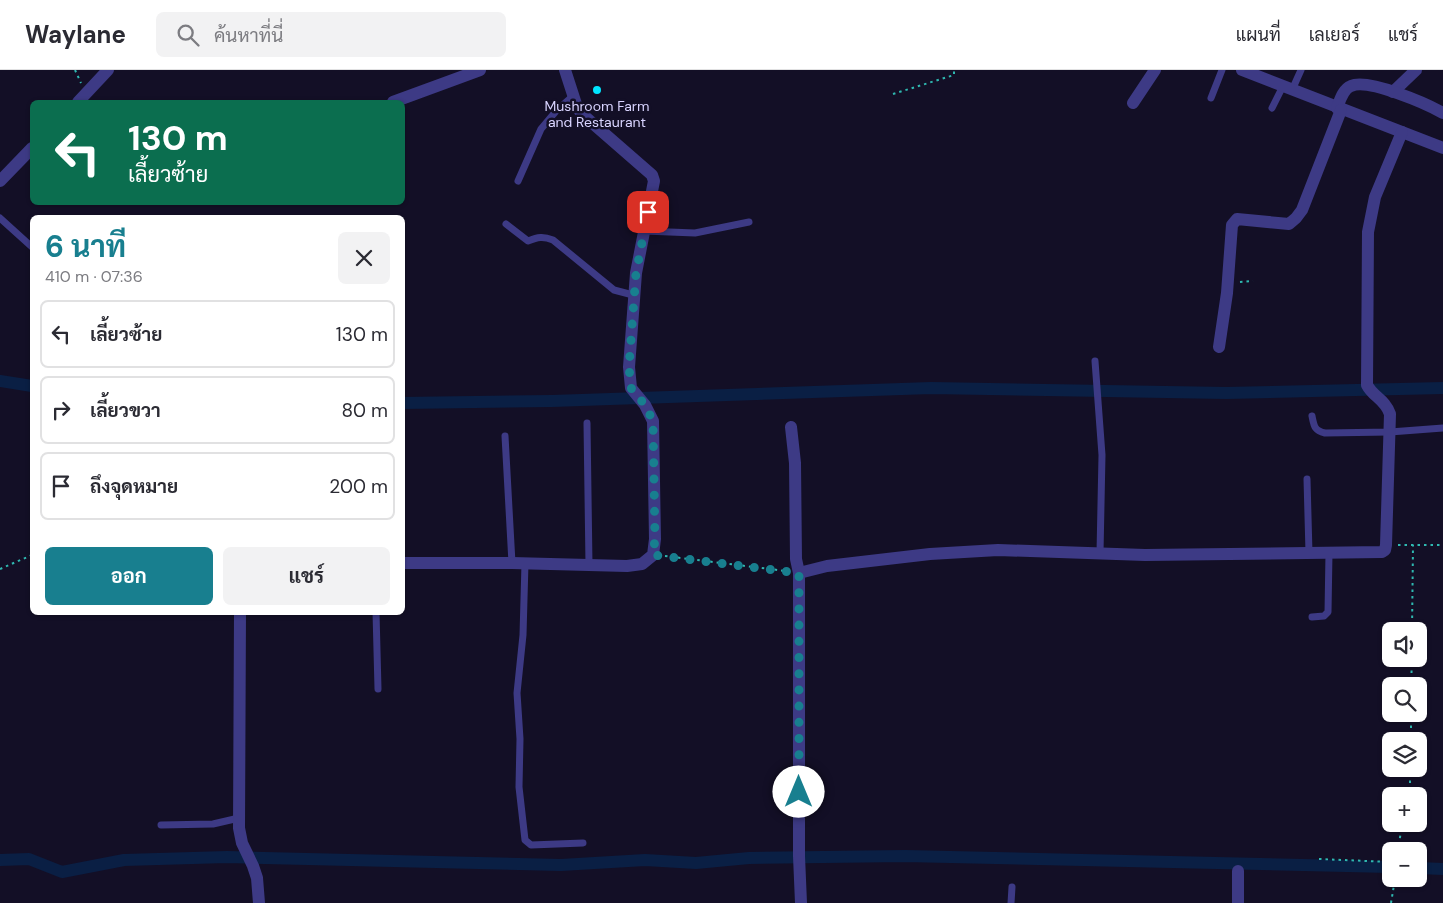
<!DOCTYPE html>
<html lang="th">
<meta charset="utf-8">
<style>
:root{--surface:#fff;--page:#f2f2f3;--text:#2b2b33;--muted:#7c7c81;--line:#e1e1e2;--accent:#187f8f}
body{margin:0;font-family:"DM Sans",Sarabun,sans-serif;background:var(--page);color:var(--text);height:100vh;display:flex;flex-direction:column;font-size:19px;white-space:nowrap}
*{box-sizing:border-box;margin:0}
p{font-size:16px;color:var(--muted)}
.icon{flex:none;width:28px;height:28px;fill:none;stroke:currentColor;stroke-width:2;stroke-linecap:round;stroke-linejoin:round}
.map{position:relative;flex:1;overflow:hidden}
.sheet{position:absolute;left:30px;top:145px;width:375px;height:400px;display:flex;flex-direction:column;background:var(--surface);border-radius:8px;box-shadow:0 1px 4px #0004}
.sheet>*{flex:none}
.guide{position:absolute;left:30px;top:30px;width:375px;height:105px;border-radius:8px;box-shadow:0 1px 4px #0004;background:#0b6e4f;color:#fff;overflow:hidden}
.controls{position:absolute;left:1382px;top:552px;display:grid;gap:10px}
.controls a{display:grid;place-items:center;width:45px;height:45px;border-radius:8px;background:var(--surface);box-shadow:0 1px 4px #0004;font-size:25px}
.pin{position:absolute;display:grid;place-items:center;width:42px;height:42px;color:#fff;margin:-21px;border-radius:10px;box-shadow:0 2px 8px #0006}
.me{position:absolute;width:55px;margin:-28px;rotate:0deg;stroke-linejoin:round;filter:drop-shadow(0 0 4px #0008)}
.turn{display:flex;align-items:center;gap:18px;height:105px;padding:0 15px;font-size:22px}
.turn .icon{width:65px;height:65px;stroke-width:2.5}
.turn b{display:block;font-size:35px;line-height:42px}
.round{display:grid;place-items:center;flex:none;width:52px;height:52px;border-radius:8px;background:var(--page)}
.overview{display:flex;align-items:center;justify-content:space-between;height:85px;padding:0 15px}
h1{font-size:30px;font-weight:700;line-height:38px;color:var(--accent)}
.action{display:flex;gap:10px;margin-top:auto;padding:10px 15px}
.action a{flex:1;height:58px;border-radius:8px;background:var(--accent);color:#fff;font-size:20px;font-weight:700;line-height:58px;text-align:center}
.action a+a{background:var(--page);color:var(--text)}
ul{padding:0;list-style:none}
li{display:flex;align-items:center;gap:15px;height:68px;margin:0 10px 8px;padding:0 5px;border:2px solid var(--line);border-radius:8px}
li div{flex:1}
li b{display:block;font-size:19px}
li em{font-style:normal}
header{display:flex;align-items:center;gap:30px;box-sizing:border-box;height:70px;padding:0 25px;background:var(--surface);border-bottom:1px solid var(--line)}
header strong{font-size:24px}
nav{display:flex;gap:28px;margin-inline-start:auto;font-size:18px}
.search{width:350px;height:45px;background:var(--page);display:flex;align-items:center;gap:12px;box-sizing:border-box;padding:0 18px;border-radius:8px;color:var(--muted);font-size:19px}
.map>svg:first-child{display:block}
.lines{fill:none;stroke-linecap:round;stroke-linejoin:round}
.canal{stroke:#0a1f44;stroke-width:12}
.path{stroke:#2fb8b0;stroke-width:2;stroke-dasharray:2.5 4;stroke-linecap:butt}
.service{stroke:#3d3a85;stroke-width:7}
.minor{stroke:#3d3a85;stroke-width:12}
.route{stroke:#187f8f;stroke-width:9;stroke-dasharray:0 16.2}
.poi-dot{fill:#00e5ff;stroke:#130f26;stroke-width:2}
.labels{text-anchor:middle;dominant-baseline:central;stroke-width:5;stroke-linejoin:round;paint-order:stroke}
.poi-label{font-size:14px;fill:#d9d4ff;stroke:#130f26}
</style>
<header>
<strong>Waylane</strong>
<div class="search"><svg class="icon" aria-label="search" viewBox="0 0 24 24"><circle cx="10" cy="10" r="6"/><path d="M15 15l6 6"/></svg>ค้นหาที่นี่</div>
<nav><a>แผนที่</a><a>เลเยอร์</a><a>แชร์</a></nav>
</header>
<div class="map">
<svg width="1443" height="833" viewBox="0 0 1443 833">
<rect width="100%" height="100%" fill="#130f26"/>
<g class="lines">
<g class="canal">
<polyline points="0,311 32,316"/>
<polyline points="402,333 552,331 931,318 1226,323 1443,318"/>
<polyline points="0,790 29,789 62,802 124,790 227,787 561,795 645,790 696,793 749,788 905,786 1391,797"/>
<polyline points="1419,798 1443,799"/>
</g>
<g class="path">
<polyline points="75,0 81,13"/>
<polyline points="893,24 954,5 954,0"/>
<polyline points="1240,212 1253,211"/>
<polyline points="1398,475 1443,475"/>
<polyline points="665,486 786,501"/>
<polyline points="0,499 32,485"/>
<polyline points="1412,561 1413,475"/>
<polyline points="1411,616 1412,589"/>
<polyline points="1411,671 1411,644"/>
<polyline points="1410,726 1410,699"/>
<polyline points="1398,781 1402,754"/>
<polyline points="1319,789 1391,792"/>
<polyline points="1391,833 1395,809"/>
</g>
<g class="service">
<polyline points="1292,20 1301,0"/>
<polyline points="1211,28 1222,0"/>
<polyline points="1272,38 1283,16"/>
<polyline points="518,111 541,59 557,40 574,25"/>
<polyline points="0,148 32,177"/>
<path d="M 506,154 L 528,171 C 538,167 543,166 553,170 L 614,220 L 633,225"/>
<polyline points="644,161 695,163 749,152"/>
<polyline points="1095,291 1102,385 1100,483"/>
<path d="M 1312,346 C 1314,356 1314,360 1325,363 L 1390,362 L 1443,358"/>
<polyline points="587,353 589,495"/>
<polyline points="505,366 512,493"/>
<polyline points="1307,409 1309,483"/>
<polyline points="525,493 523,565 517,623 520,669 519,717 525,770 531,775 583,773"/>
<polyline points="376,542 378,619"/>
<polyline points="1312,547 1324,546 1328,542 1329,483"/>
<polyline points="161,755 213,754 239,748"/>
<polyline points="1011,833 1012,817"/>
</g>
<g class="minor">
<polyline points="1242,0 1443,78"/>
<polyline points="1393,22 1416,0"/>
<polyline points="78,32 108,0"/>
<polyline points="393,32 480,0"/>
<polyline points="1133,33 1155,0"/>
<path d="M 1337,38 C 1340,30 1343,19 1351,16 C 1368,8 1427,34 1443,43"/>
<polyline points="0,111 32,78"/>
<polyline points="1219,277 1227,223 1232,155 1237,149 1289,154 1296,148 1302,140 1341,40"/>
<polyline points="791,357 795,393 796,489 799,503 799,786 801,833"/>
<polyline points="402,493 512,493 627,496 642,494 653,485 655,469 653,351 645,335 631,318 629,297 636,203 654,111 652,105 582,44 577,37 565,0"/>
<path d="M 799,503 L 827,496 L 930,484 L 998,480 L 1145,485 L 1382,482 L 1385,480 L 1386,475 L 1390,344 C 1385,329 1373,327 1367,315 L 1368,162 L 1375,127 L 1402,62"/>
<polyline points="240,542 239,758 242,773 253,796 257,808 259,833"/>
<polyline points="1238,801 1238,833"/>
</g>
</g>
<g class="lines">
<polyline class="route" points="648,142 636,203 629,297 631,318 645,335 653,351 655,469 653,485 799,503 799,722"/>
</g>
<circle class="poi-dot" cx="597" cy="20" r="5"/>
<g class="labels">
<g class="poi-label">
<text x="597" y="36">Mushroom Farm<tspan x="597" dy="16">and Restaurant</tspan></text>
</g>
</g>
</svg>
<div class="controls">
<a><svg class="icon" aria-label="sound" viewBox="0 0 24 24"><path d="M4 9h4l5-4v14l-5-4H4zM17 9q2 3 0 6"/></svg></a>
<a><svg class="icon" aria-label="search" viewBox="0 0 24 24"><circle cx="10" cy="10" r="6"/><path d="M15 15l6 6"/></svg></a>
<a><svg class="icon" aria-label="layers" viewBox="0 0 24 24"><path d="M12 4l9 5-9 5-9-5zM3 14l9 5 9-5"/></svg></a>
<a>+</a>
<a>−</a>
</div>
<div class="pin" style="left:648px;top:142px;background:#d93025"><svg class="icon" aria-label="arrive" viewBox="0 0 24 24"><path d="M6 21V4h12l-3 4 3 4H6"/></svg></div>
<svg class="me" style="left:799px;top:722px" viewBox="-20 -20 40 40"><circle r="19" fill="#fff"/><path d="M0-13L10 11 0 6-10 11z" fill="#187f8f"/></svg>
<div class="guide">
<div class="turn"><svg class="icon" aria-label="left" viewBox="0 0 24 24"><path d="M17 20v-9H6M10 6l-5 5 5 5"/></svg><div><b>130 m</b>เลี้ยวซ้าย</div></div>
</div>
<section class="sheet">
<div class="overview"><div><h1>6 นาที</h1><p>410 m · 07:36</p></div><a class="round"><svg class="icon" aria-label="close" viewBox="0 0 24 24"><path d="M6 6l12 12M18 6L6 18"/></svg></a></div>
<ul>
<li><svg class="icon" aria-label="left" viewBox="0 0 24 24"><path d="M17 20v-9H6M10 6l-5 5 5 5"/></svg><div><b>เลี้ยวซ้าย</b></div><em>130 m</em></li>
<li><svg class="icon" aria-label="right" viewBox="0 0 24 24"><path d="M7 20v-9h11M14 6l5 5-5 5"/></svg><div><b>เลี้ยวขวา</b></div><em>80 m</em></li>
<li><svg class="icon" aria-label="arrive" viewBox="0 0 24 24"><path d="M6 21V4h12l-3 4 3 4H6"/></svg><div><b>ถึงจุดหมาย</b></div><em>200 m</em></li>
</ul>
<div class="action"><a>ออก</a><a>แชร์</a></div>
</section>
</div>
